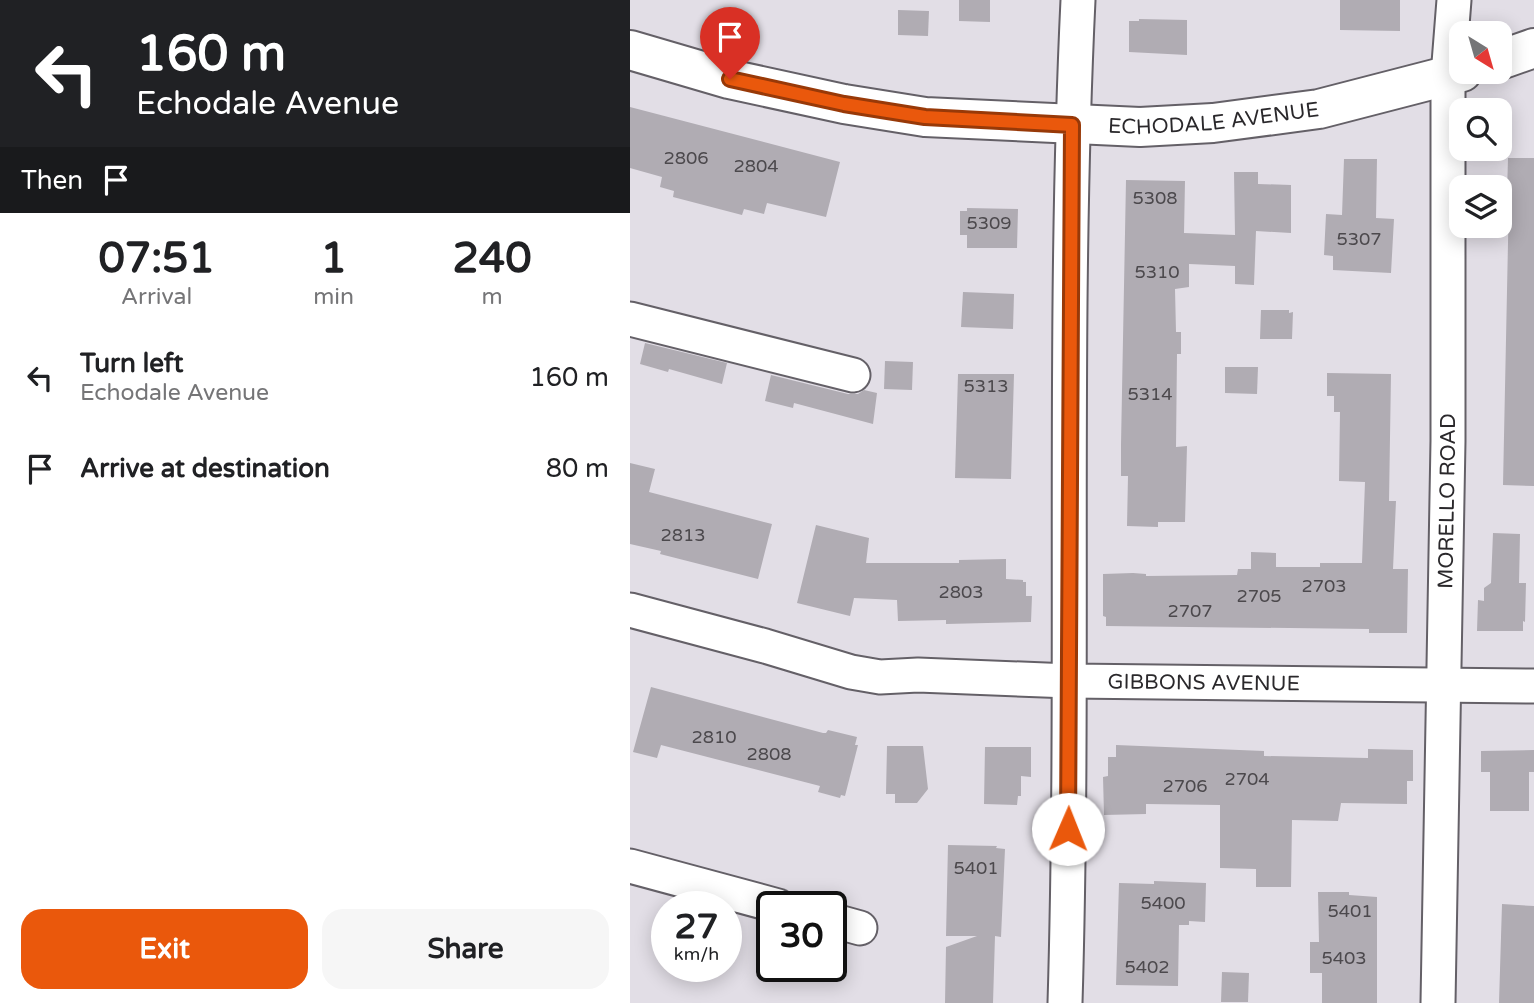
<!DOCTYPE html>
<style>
:root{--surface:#fff;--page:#f6f6f6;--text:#202124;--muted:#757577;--accent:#ea580c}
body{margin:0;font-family:"Varela Round",sans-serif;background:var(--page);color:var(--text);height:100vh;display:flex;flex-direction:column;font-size:26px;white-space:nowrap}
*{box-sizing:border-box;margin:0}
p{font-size:23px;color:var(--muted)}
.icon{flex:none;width:38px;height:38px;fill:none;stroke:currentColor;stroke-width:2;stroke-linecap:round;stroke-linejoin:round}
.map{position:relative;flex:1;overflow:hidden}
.sheet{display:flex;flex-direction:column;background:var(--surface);width:630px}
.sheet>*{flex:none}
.hud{background:#202124;color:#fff;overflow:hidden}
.needle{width:46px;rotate:143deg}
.buttons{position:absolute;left:819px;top:21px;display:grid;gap:14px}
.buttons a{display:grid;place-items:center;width:63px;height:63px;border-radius:14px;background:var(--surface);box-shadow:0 4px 18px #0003;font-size:35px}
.speed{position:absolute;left:21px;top:891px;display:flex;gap:14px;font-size:35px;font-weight:700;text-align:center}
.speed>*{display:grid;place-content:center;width:91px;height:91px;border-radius:50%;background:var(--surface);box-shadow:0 4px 18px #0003;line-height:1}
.speed small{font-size:18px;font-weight:400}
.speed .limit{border:4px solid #111;border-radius:10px;background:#fff;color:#111}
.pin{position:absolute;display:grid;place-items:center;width:60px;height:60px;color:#fff;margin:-72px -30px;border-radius:50% 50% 50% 0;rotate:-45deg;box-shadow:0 0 7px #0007}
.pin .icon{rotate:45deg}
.me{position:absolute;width:77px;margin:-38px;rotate:1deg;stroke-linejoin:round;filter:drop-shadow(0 0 5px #0008)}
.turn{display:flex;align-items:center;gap:24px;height:147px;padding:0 21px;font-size:32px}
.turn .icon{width:91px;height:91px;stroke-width:2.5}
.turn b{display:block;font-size:49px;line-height:60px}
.then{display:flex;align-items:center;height:66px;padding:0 21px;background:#0003;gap:14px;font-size:26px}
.eta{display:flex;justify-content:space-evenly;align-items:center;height:119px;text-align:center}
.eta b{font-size:42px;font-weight:700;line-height:49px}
.button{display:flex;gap:14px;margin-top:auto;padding:14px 21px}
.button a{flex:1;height:80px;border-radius:21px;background:var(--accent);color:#fff;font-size:28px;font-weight:700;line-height:80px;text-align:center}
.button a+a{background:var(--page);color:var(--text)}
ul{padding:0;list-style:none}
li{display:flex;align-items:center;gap:21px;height:91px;padding:0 21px}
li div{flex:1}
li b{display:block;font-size:26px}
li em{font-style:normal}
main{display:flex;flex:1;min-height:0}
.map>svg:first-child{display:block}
.building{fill:#b0acb3}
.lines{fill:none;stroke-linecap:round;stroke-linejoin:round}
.minor-casing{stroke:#646067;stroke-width:37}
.major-casing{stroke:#646067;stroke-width:42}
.minor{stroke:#fff;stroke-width:33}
.major{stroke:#fff;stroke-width:38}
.route-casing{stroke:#983908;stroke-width:18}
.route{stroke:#ea580c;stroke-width:12}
.labels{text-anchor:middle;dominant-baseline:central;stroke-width:5;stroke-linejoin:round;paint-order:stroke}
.number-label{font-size:18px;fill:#4c494d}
.street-label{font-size:21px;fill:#2a282b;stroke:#e2dee6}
</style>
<main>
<section class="sheet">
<div class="hud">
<div class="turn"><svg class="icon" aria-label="left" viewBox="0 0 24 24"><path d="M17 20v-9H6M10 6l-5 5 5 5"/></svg><div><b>160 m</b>Echodale Avenue</div></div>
<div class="then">Then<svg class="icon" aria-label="arrive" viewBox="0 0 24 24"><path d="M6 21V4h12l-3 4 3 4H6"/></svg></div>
</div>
<div class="eta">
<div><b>07:51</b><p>Arrival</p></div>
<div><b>1</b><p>min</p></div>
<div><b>240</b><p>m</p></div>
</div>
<ul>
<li><svg class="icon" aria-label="left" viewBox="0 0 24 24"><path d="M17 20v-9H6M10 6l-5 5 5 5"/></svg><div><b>Turn left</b><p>Echodale Avenue</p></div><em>160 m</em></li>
<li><svg class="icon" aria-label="arrive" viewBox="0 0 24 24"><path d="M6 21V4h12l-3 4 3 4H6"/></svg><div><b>Arrive at destination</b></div><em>80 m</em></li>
</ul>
<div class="button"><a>Exit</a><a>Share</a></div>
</section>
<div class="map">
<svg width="904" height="1003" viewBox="0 0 904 1003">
<rect width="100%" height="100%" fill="#e2dee6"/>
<g class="building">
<polygon points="329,0 360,0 360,22 329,21"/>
<polygon points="710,0 770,0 770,31 710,30"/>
<polygon points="268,10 299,11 298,36 268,35"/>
<polygon points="509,19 557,20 557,55 499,52 499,21 509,21"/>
<polygon points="0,107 210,162 196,217 137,203 134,214 114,209 112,215 43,197 44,191 30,187 32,177 0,168"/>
<polygon points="878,158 904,158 904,486 873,485 879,194 877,194"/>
<polygon points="714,159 747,159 746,218 764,219 761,273 703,270 703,256 694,255 696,214 712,215"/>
<polygon points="604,172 628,172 628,184 661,185 661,233 626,231 624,285 605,284 605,266 559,264 559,287 545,289 546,332 551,332 551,354 547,354 546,447 557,446 555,522 528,522 528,527 497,526 498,476 491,476 491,445 496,180 555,181 554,233 605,235"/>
<polygon points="337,208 388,209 387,248 337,248 337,235 330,235 330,211 337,211"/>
<polygon points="333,292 384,294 383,329 331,327"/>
<polygon points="631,310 659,310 659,313 663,312 662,339 630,339"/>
<polygon points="15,343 97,363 92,384 39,369 38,372 10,364"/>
<polygon points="255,361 283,362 282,390 254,389"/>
<polygon points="595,367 628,367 627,394 595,393"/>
<polygon points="697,373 761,374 759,501 766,501 763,569 778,569 777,633 739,633 739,629 476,626 476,617 473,616 473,574 503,573 516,574 516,576 607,575 608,569 621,569 621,552 646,553 646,567 690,567 690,563 732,563 735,482 709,481 710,412 704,412 704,396 697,396"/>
<polygon points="328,374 384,374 381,479 325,478"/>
<polygon points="141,375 218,394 228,394 234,390 247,393 243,424 164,403 163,408 135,401"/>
<polygon points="0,463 25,469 19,492 142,524 128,579 30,554 31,551 0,544"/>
<polygon points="186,525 239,538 236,563 329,563 329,560 376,559 376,579 393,580 393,582 396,582 396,596 402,596 401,622 316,624 316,620 268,621 267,600 224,598 220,616 167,603"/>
<polygon points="863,533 890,534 889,583 896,583 895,622 893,621 893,631 847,631 848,600 854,601 854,588 861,583"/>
<polygon points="21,687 193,733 196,733 198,730 227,737 225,745 228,745 215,796 211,795 210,798 188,792 190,786 31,745 27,758 3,752"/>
<polygon points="486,745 634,751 634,756 738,758 738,749 783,750 783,781 777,781 777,804 711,803 708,821 662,820 661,887 626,887 626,869 590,868 590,805 516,804 516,814 474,815 473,777 478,776 478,757 486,757"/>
<polygon points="257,746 293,746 298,789 287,803 265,803 265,794 256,794"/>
<polygon points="355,747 401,747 401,777 391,776 391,796 388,796 387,805 354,804"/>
<polygon points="904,750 904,772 899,772 899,811 860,811 860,772 851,772 851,751"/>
<polygon points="318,845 367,846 366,848 375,849 371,937 365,936 363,1003 315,1003 316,947 347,936 316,936"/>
<polygon points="524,881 576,883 575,922 559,921 559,925 549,925 548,986 486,985 489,883 524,884"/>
<polygon points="688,892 719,892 719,895 747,897 747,1003 692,1003 692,973 680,973 680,942 689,942"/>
<polygon points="872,904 904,906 904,1003 869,1003"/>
<polygon points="592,972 619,973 618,1002 591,1002"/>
</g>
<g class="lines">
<g class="minor-casing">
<g id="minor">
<polyline points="0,319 223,375"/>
<path id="s1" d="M 0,610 L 135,646 L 221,672 L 250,677 L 288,675 L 440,681 L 904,686"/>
<polyline points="0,866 148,906"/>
<polyline points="201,920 230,928"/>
<path d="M 435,1003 C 445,669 432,334 448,0"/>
<path id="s2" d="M 808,1003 L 818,441 L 818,76 L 824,0"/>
</g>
</g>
<g class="major-casing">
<g id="major">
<path id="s3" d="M 0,50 L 99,79 L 214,104 L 295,117 L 510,127 L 583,123 L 689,109 L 832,72"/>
<polyline points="870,60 904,48"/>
</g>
</g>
<use href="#minor" class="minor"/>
<use href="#major" class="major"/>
</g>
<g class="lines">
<g class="route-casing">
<polyline id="route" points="100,79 214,104 295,117 442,125 438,829"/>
</g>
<use href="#route" class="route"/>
</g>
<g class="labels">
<g class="number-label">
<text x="56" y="158">2806</text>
<text x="126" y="166">2804</text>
<text x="525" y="198">5308</text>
<text x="359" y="223">5309</text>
<text x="729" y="239">5307</text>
<text x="527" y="272">5310</text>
<text x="356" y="386">5313</text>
<text x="520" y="394">5314</text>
<text x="53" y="535">2813</text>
<text x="694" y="586">2703</text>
<text x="331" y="592">2803</text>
<text x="629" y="596">2705</text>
<text x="560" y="611">2707</text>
<text x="84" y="737">2810</text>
<text x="139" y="754">2808</text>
<text x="617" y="779">2704</text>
<text x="555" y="786">2706</text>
<text x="346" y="868">5401</text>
<text x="533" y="903">5400</text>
<text x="720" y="911">5401</text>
<text x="714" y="958">5403</text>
<text x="517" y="967">5402</text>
</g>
<g class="street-label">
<text stroke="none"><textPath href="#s3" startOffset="592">ECHODALE AVENUE</textPath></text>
<text stroke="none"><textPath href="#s2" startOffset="502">MORELLO ROAD</textPath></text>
<text stroke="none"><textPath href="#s1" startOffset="583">GIBBONS AVENUE</textPath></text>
</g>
</g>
</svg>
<div class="buttons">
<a><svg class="needle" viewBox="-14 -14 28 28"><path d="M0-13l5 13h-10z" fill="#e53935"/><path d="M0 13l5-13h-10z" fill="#757577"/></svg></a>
<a><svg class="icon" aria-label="search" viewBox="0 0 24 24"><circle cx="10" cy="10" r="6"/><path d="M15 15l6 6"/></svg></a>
<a><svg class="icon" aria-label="layers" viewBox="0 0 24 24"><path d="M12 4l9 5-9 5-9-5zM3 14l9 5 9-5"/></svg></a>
</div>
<div class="speed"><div>27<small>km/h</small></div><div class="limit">30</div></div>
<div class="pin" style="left:100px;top:79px;background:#d93025"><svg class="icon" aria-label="arrive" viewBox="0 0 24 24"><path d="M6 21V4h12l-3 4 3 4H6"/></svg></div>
<svg class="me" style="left:438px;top:829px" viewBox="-20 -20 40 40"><circle r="19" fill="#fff"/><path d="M0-13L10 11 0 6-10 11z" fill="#ea580c"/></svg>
</div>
</main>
